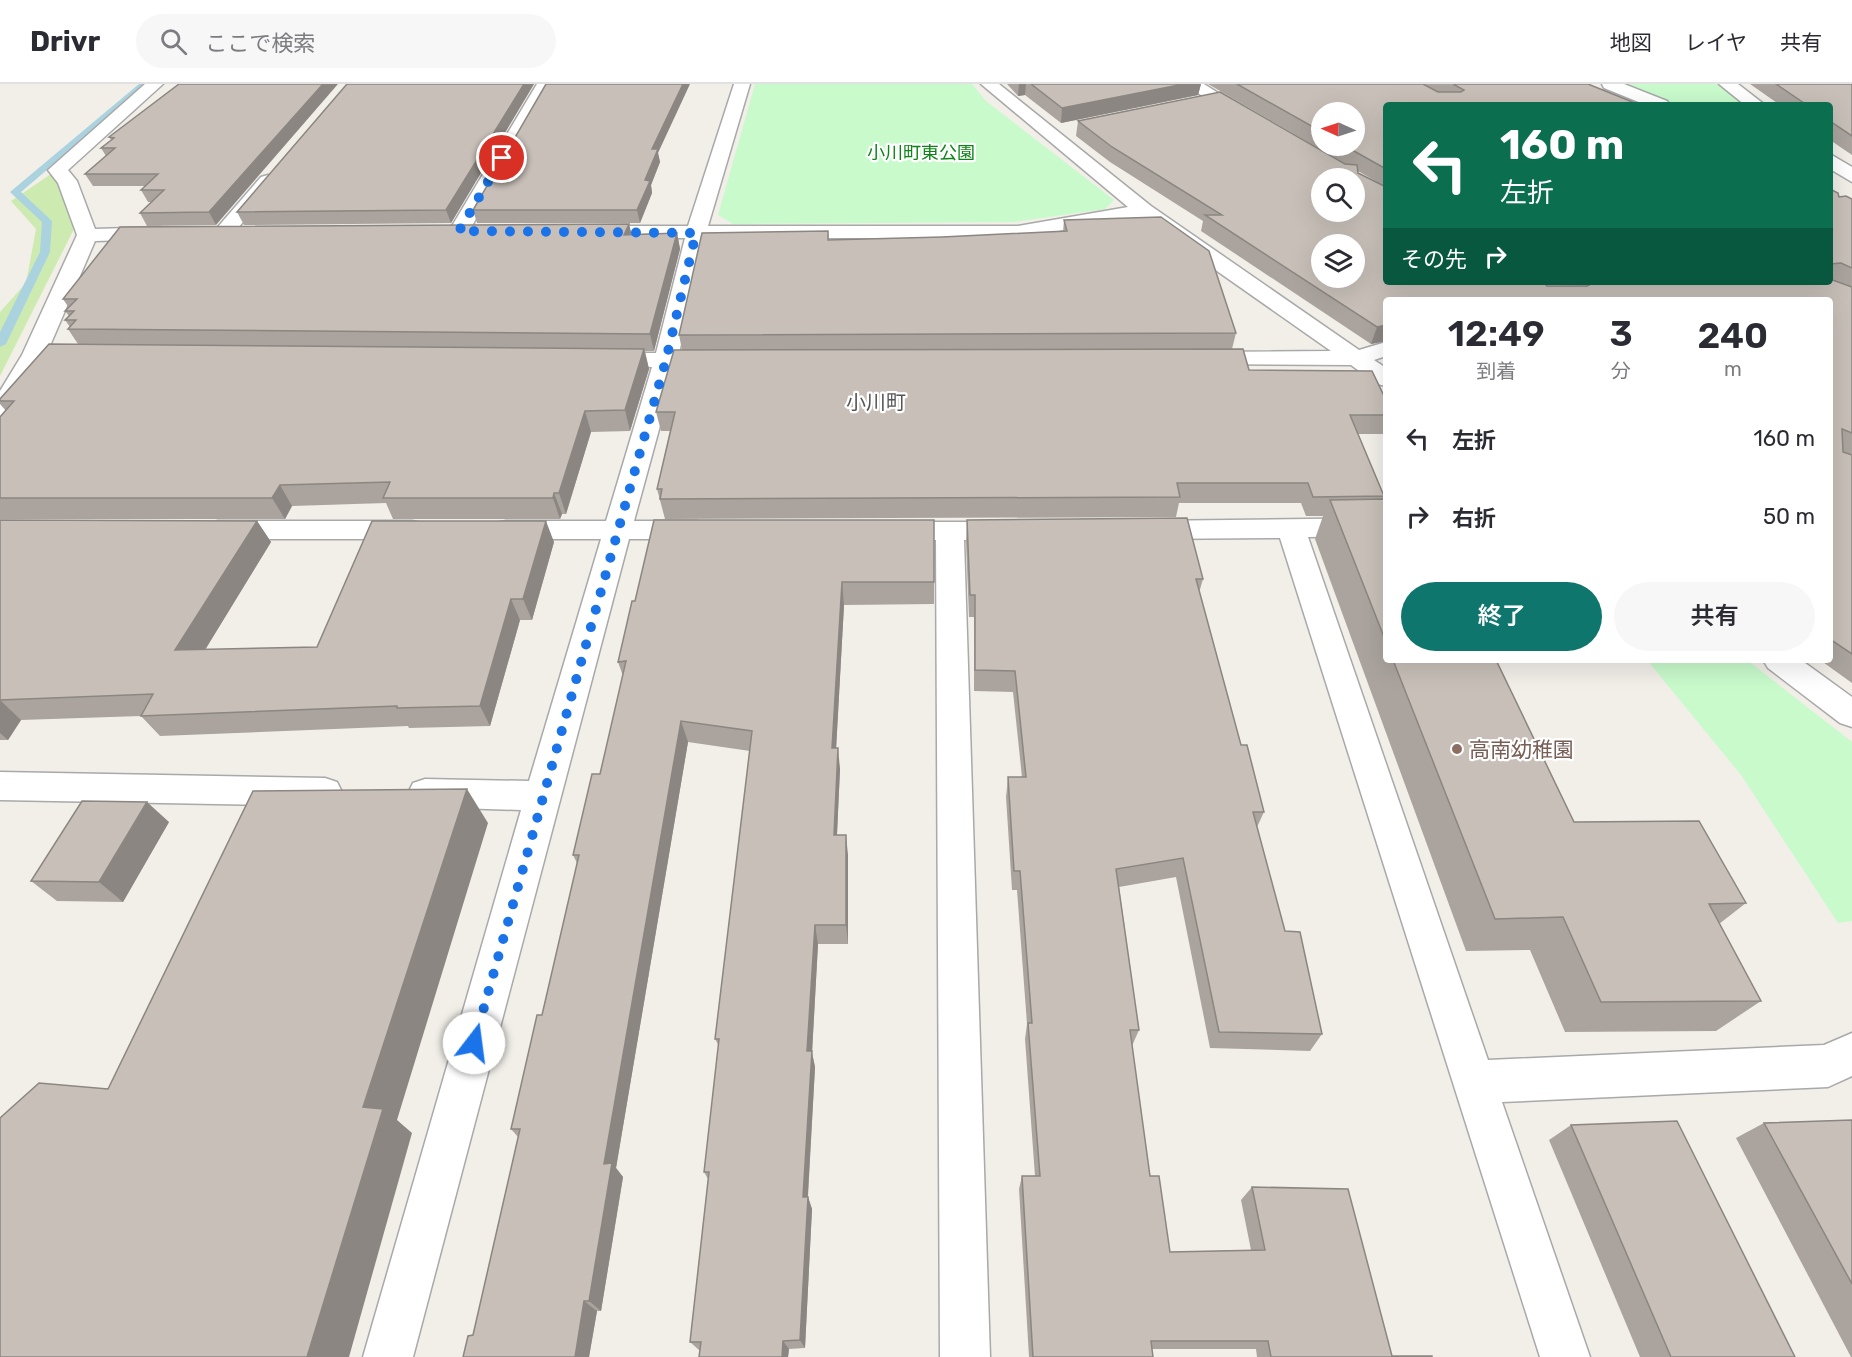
<!DOCTYPE html>
<html lang="ja">
<meta charset="utf-8">
<style>
:root{--surface:#fff;--page:#f7f7f7;--text:#2b2b33;--muted:#7c7c81;--line:#e1e1e2;--accent:#0f766e}
body{margin:0;font-family:Rubik,"Noto Sans JP",sans-serif;background:var(--page);color:var(--text);height:100vh;display:flex;flex-direction:column;font-size:22px;white-space:nowrap}
*{box-sizing:border-box;margin:0}
p{font-size:20px;color:var(--muted)}
.icon{flex:none;width:33px;height:33px;fill:none;stroke:currentColor;stroke-width:2;stroke-linecap:round;stroke-linejoin:round}
.map{position:relative;flex:1;overflow:hidden}
.details{position:absolute;left:1383px;top:213px;width:450px;height:366px;display:flex;flex-direction:column;background:var(--surface);border-radius:6px;box-shadow:0 6px 24px #0002}
.details>*{flex:none}
.banner{position:absolute;left:1383px;top:18px;width:450px;height:183px;border-radius:6px;box-shadow:0 6px 24px #0002;background:#0b6e4f;color:#fff;overflow:hidden}
.needle{width:39px;rotate:273deg}
.controls{position:absolute;left:1311px;top:18px;display:grid;gap:12px}
.controls a{display:grid;place-items:center;width:54px;height:54px;border-radius:50%;background:var(--surface);box-shadow:0 6px 24px #0002;font-size:30px}
.pin{position:absolute;display:grid;place-items:center;width:51px;height:51px;color:#fff;margin:-26px;border:3px solid #fff;border-radius:50%;box-shadow:0 2px 6px #0007}
.me{position:absolute;width:66px;margin:-33px;rotate:15deg;stroke-linejoin:round;filter:drop-shadow(0 0 4px #0008)}
.turn{display:flex;align-items:center;gap:21px;height:126px;padding:0 18px;font-size:27px}
.turn .icon{width:78px;height:78px;stroke-width:2.5}
.turn b{display:block;font-size:42px;line-height:51px}
.then{display:flex;align-items:center;height:57px;padding:0 18px;background:#0003;gap:12px;font-size:22px}
.eta{display:flex;justify-content:space-evenly;align-items:center;height:102px;text-align:center}
.eta b{font-size:36px;font-weight:600;line-height:42px}
.cta{display:flex;gap:12px;margin-top:auto;padding:12px 18px}
.cta a{flex:1;height:69px;border-radius:36px;background:var(--accent);color:#fff;font-size:24px;font-weight:600;line-height:69px;text-align:center}
.cta a+a{background:var(--page);color:var(--text)}
ul{padding:0;list-style:none}
li{display:flex;align-items:center;gap:18px;height:78px;padding:0 18px}
li div{flex:1}
li b{display:block;font-size:22px}
li em{font-style:normal}
header{display:flex;align-items:center;gap:36px;box-sizing:border-box;height:84px;padding:0 30px;background:var(--surface);border-bottom:2px solid var(--line)}
header strong{font-size:28px}
nav{display:flex;gap:33px;margin-inline-start:auto;font-size:21px}
.search{width:420px;height:54px;background:var(--page);display:flex;align-items:center;gap:15px;box-sizing:border-box;padding:0 21px;border-radius:33px;color:var(--muted);font-size:22px}
.map>svg:first-child{display:block}
.grass{fill:#cdebb0}
.park{fill:#c8facc}
.lines{fill:none;stroke-linecap:round;stroke-linejoin:round}
.stream{fill:#aad3df;fill-rule:evenodd}
.minor-casing{stroke:#a9a9a9;stroke-width:3}
.tertiary-casing{stroke:#a9a9a9;stroke-width:3}
.minor{fill:#fff;fill-rule:evenodd}
.tertiary{fill:#fff;fill-rule:evenodd}
.wall{fill:#aba49e;fill-rule:evenodd}
.shaded-wall{fill:#8b8681}
.building{fill:#c7bfb8;stroke:#8b8681;stroke-width:1.5;fill-rule:evenodd}
.route{stroke:#1a73e8;stroke-width:10;stroke-dasharray:0 18}
.education-dot{fill:#8d6e63;stroke:#fff;stroke-width:2}
.labels{text-anchor:middle;dominant-baseline:central;stroke-width:4.5;stroke-linejoin:round;paint-order:stroke}
.far-park-label{font-size:18px;fill:#0c8416;stroke:#fff}
.far-quarter-label{font-size:20px;fill:#555;stroke:#fff}
.education-label{font-size:21px;fill:#785e54;stroke:#fff;text-anchor:start}
</style>
<header>
<strong>Drivr</strong>
<div class="search"><svg class="icon" aria-label="search" viewBox="0 0 24 24"><circle cx="10" cy="10" r="6"/><path d="M15 15l6 6"/></svg>ここで検索</div>
<nav><a>地図</a><a>レイヤ</a><a>共有</a></nav>
</header>
<div class="map">
<svg width="1852" height="1273" viewBox="0 0 1852 1273">
<rect width="100%" height="100%" fill="#f2efe9"/>
<polygon class="grass" points="57,86 80,133 0,292 0,228 26,199 36,145 11,117"/>
<g class="park">
<polygon points="755,0 972,0 986,17 1114,116 1105,125 1015,138 733,140 718,131"/>
<polygon points="1625,0 1716,0 1746,21 1675,21"/>
<polygon points="1647,576 1747,576 1852,658 1852,837 1838,839 1741,691"/>
</g>
<g class="lines">
<polygon class="stream" points="139,0 148,0 21,108 52,137 50,168 6,260 0,263 0,248 40,168 42,138 10,108"/>
<g class="minor-casing">
<g id="minor">
<polygon points="145,0 163,0 68,86 77,97 95,145 160,143 167,145 170,149 167,153 160,155 95,157 46,271 9,333 0,336 0,307 22,271 77,151 58,99 48,86"/>
<polygon points="537,0 553,0 469,147 466,151 452,151 449,147"/>
<polygon points="734,0 750,0 708,142 1018,142 1128,123 981,0 999,0 1151,122 1359,266 1386,258 1386,272 1374,276 1386,284 1386,302 1377,300 1351,281 1194,280 1190,275 1194,270 1202,268 1331,267 1140,133 1018,154 705,154 679,269 724,271 728,276 724,281 676,283 634,437 697,437 707,439 711,446 707,453 697,455 629,455 413,1273 363,1273 521,726 425,723 413,719 408,709 413,699 425,695 529,697 601,455 506,455 496,453 492,446 496,439 506,437 606,437 652,283 594,281 590,276 594,271 602,269 656,269 685,154 586,154 579,152 576,148 579,144 586,142 688,142"/>
<polygon points="1602,0 1624,0 1667,17 1670,21 1646,21 1604,4"/>
<polygon points="1719,0 1738,0 1765,21 1745,21"/>
<polygon points="1830,70 1852,83 1852,98 1830,85"/>
<polygon points="268,91 278,97 275,101 231,152 217,152 214,148 217,144 261,93"/>
<polygon points="1386,434 1386,452 1308,453 1488,976 1824,961 1852,949 1852,992 1828,1003 1502,1018 1590,1273 1540,1273 1280,454 1145,455 1135,453 1131,446 1135,439 1145,437"/>
<polygon points="218,437 412,437 422,439 426,446 422,453 412,455 218,455 208,453 204,446 208,439"/>
<polygon points="890,438 1012,438 1022,440 1026,447 1022,454 1012,456 964,456 990,1273 940,1273 936,456 890,456 880,454 876,447 880,440"/>
<polygon points="1763,576 1801,576 1852,613 1852,643 1840,639 1768,584"/>
<polygon points="0,688 325,694 337,698 342,708 337,718 325,722 0,716"/>
</g>
</g>
<g class="tertiary-casing">
<polygon id="tertiary" points="1184,0 1204,0 1256,33 1253,37 1241,37"/>
</g>
<use href="#minor" class="minor"/>
<use href="#tertiary" class="tertiary"/>
</g>
<g class="wall">
<polygon points="179,0 216,141 147,142 140,129 151,118 148,118 141,106 145,102 93,102 85,90 106,72 101,64 111,56 109,53"/>
<polygon points="347,0 534,0 451,139 244,141 237,128"/>
<polygon points="1007,0 1201,0 1198,11 1061,39 1025,11 1018,12"/>
<path d="M 1208,0 L 1588,0 L 1386,21 L 1386,198 L 1545,200 L 1547,202 L 1830,198 L 1830,105 L 1839,113 L 1852,115 L 1852,599 L 1820,576 L 1830,576 L 1830,216 L 1386,216 L 1386,257 L 1371,260 L 1201,147 L 1203,137 L 1110,78 L 1076,52 L 1078,37 L 1346,80 ZM 1322,28 L 1354,62 L 1322,62 ZM 1358,87 L 1379,99 L 1358,89 Z"/>
<polygon points="1750,0 1852,0 1852,71 1830,56 1830,21 1780,21"/>
<polygon points="658,69 660,78 651,101 652,109 640,139 477,139 473,126"/>
<polygon points="1064,136 1236,249 1232,265 1249,286 1386,316 1385,350 1358,350 1384,412 1383,415 1386,415 1386,576 1496,576 1574,738 1746,819 1719,840 1761,917 1716,947 1565,948 1530,866 1466,867 1315,455 1323,432 1306,432 1301,419 1179,419 1176,433 665,435 657,405 670,347 661,347 656,328 682,266 679,251 828,147 829,156 942,153 1063,148"/>
<polygon points="629,140 631,150 677,149 680,165 654,267 645,267 649,285 630,347 591,348 566,430 562,430 560,435 393,435 386,419 292,422 285,435 0,435 0,333 6,327 0,320 0,315 78,260 68,245 70,243 65,236 69,232 65,227 69,224 63,215"/>
<polygon points="1548,198 1573,198 1563,201"/>
<polygon points="0,436 257,437 271,458 205,566 317,563 554,458 532,536 520,536 490,642 409,644 408,642 160,652 141,632 21,636 8,656 0,656"/>
<polygon points="934,436 934,520 844,521 836,664 840,685 837,751 848,771 848,860 818,860 812,969 815,983 808,1113 812,1125 805,1264 789,1265 788,1273 699,1273 700,1266 699,1266 690,1258 708,1095 704,1088 719,962 715,955 750,667 688,658 616,1084 623,1093 601,1227 597,1227 589,1273 463,1273 473,1251 518,1053 511,1045 542,931 577,779 573,771 600,690 623,592 618,578 635,517"/>
<polygon points="967,436 1203,495 1199,509 1241,661 1264,728 1257,743 1285,847 1322,950 1310,967 1210,964 1176,793 1119,803 1139,946 1132,962 1150,1092 1170,1168 1251,1166 1241,1116 1252,1103 1392,1272 1432,1273 1257,1273 1256,1265 1152,1265 1153,1273 1029,1273 1019,1105 1022,1092 1035,1092 1025,955 1027,940 1017,806 1012,806 1006,713 1008,693 1022,693 1013,608 974,607 974,533 969,533 966,458"/>
<polygon points="169,738 123,818 57,817 31,797"/>
<polygon points="1852,1036 1852,1273 1851,1273 1736,1054 1764,1039"/>
<polygon points="1571,1041 1795,1273 1640,1273 1549,1056"/>
</g>
<g class="shaded-wall">
<polygon points="323,0 338,0 216,141 209,128"/>
<polygon points="524,0 534,0 451,139 446,126"/>
<polygon points="683,0 690,0 658,69 660,78 651,101 652,109 640,139 637,126 652,65"/>
<polygon points="1019,0 1026,0 1025,11 1018,12"/>
<polygon points="1184,0 1201,0 1198,11 1061,39 1062,24"/>
<polygon points="629,140 633,156 624,151"/>
<polygon points="677,149 680,165 654,267 650,250"/>
<polygon points="1565,198 1573,198 1563,201"/>
<polygon points="1386,241 1386,257 1371,260 1377,243"/>
<polygon points="644,265 649,285 630,347 625,326"/>
<polygon points="585,327 591,348 566,430 559,409"/>
<polygon points="280,401 292,422 285,435 272,414"/>
<polygon points="554,409 562,430 560,435 553,414"/>
<polygon points="257,437 271,458 192,587 175,566"/>
<polygon points="546,437 554,458 532,536 523,515"/>
<polygon points="842,498 844,521 835,685 832,664"/>
<polygon points="511,515 520,536 490,642 480,622"/>
<polygon points="0,616 21,636 8,656 0,649"/>
<polygon points="681,637 688,658 616,1084 623,1093 601,1227 589,1217 604,1080"/>
<polygon points="838,664 840,685 836,771 834,751"/>
<polygon points="467,705 488,739 397,1036 412,1049 349,1273 307,1273 363,1023"/>
<polygon points="147,718 169,738 123,818 99,798"/>
<polygon points="846,751 848,771 848,860 846,841"/>
<polygon points="815,841 818,860 812,969 815,983 807,1125 803,1113 807,967"/>
<polygon points="808,1113 812,1125 805,1264 800,1256"/>
<polygon points="584,1217 597,1227 589,1273 575,1273"/>
<polygon points="783,1257 789,1265 788,1273 782,1273"/>
</g>
<g class="building">
<polygon points="179,0 323,0 209,128 140,129 164,106 141,106 158,90 85,90 115,64 101,64 114,54 109,53"/>
<polygon points="347,0 524,0 446,126 237,128"/>
<polygon points="546,0 683,0 652,65 658,65 645,96 650,97 637,126 473,126"/>
<polygon points="1031,0 1184,0 1062,24"/>
<polygon points="1237,0 1423,0 1438,8 1461,8 1464,6 1453,0 1588,0 1640,21 1386,21 1386,85 1345,62 1354,62 1354,28 1322,28 1322,48"/>
<polygon points="1776,0 1852,0 1852,52 1830,37 1830,21 1807,21"/>
<path d="M 1220,8 L 1345,80 L 1357,81 L 1358,89 L 1386,103 L 1386,198 L 1546,198 L 1545,200 L 1547,202 L 1587,202 L 1595,198 L 1830,198 L 1830,195 L 1852,203 L 1852,349 L 1842,345 L 1843,368 L 1852,371 L 1852,570 L 1830,555 L 1830,216 L 1386,216 L 1386,241 L 1377,243 L 1205,131 L 1222,131 L 1112,63 L 1078,37 ZM 1322,94 L 1354,94 L 1354,128 L 1322,128 ZM 1322,160 L 1354,160 L 1354,194 L 1322,194 Z"/>
<polygon points="1830,105 1838,109 1839,113 1846,112 1852,115 1852,184 1841,179 1830,180"/>
<polygon points="1161,133 1209,167 1236,249 679,251 702,149 828,147 828,156 942,153 1067,147 1064,136"/>
<polygon points="629,140 624,151 677,149 650,250 68,245 76,236 65,236 74,227 65,227 77,215 63,215 120,143"/>
<polygon points="49,260 644,265 625,326 585,327 559,409 554,409 553,414 383,414 390,398 280,401 272,414 0,414 0,333 14,317 0,317 0,315"/>
<polygon points="1243,265 1249,286 1372,287 1386,316 1386,331 1350,331 1384,412 1313,413 1308,399 1177,399 1180,413 660,415 662,405 657,405 675,328 656,328 674,266"/>
<polygon points="1386,415 1386,558 1330,416"/>
<polygon points="1187,434 1203,495 1196,495 1241,661 1247,661 1264,728 1253,728 1285,847 1300,848 1322,950 1219,948 1183,774 1116,785 1139,946 1130,946 1150,1092 1159,1092 1170,1168 1265,1166 1252,1103 1348,1105 1392,1272 1432,1272 1432,1273 1271,1273 1268,1257 1151,1257 1153,1273 1033,1273 1022,1092 1040,1092 1028,939 1032,939 1020,787 1014,787 1008,693 1026,693 1015,587 975,586 975,511 970,511 967,436"/>
<polygon points="0,436 257,437 175,566 317,563 372,437 546,437 523,515 511,515 480,622 397,624 397,622 141,632 153,610 0,616"/>
<polygon points="654,436 934,436 934,498 842,498 832,664 838,664 834,751 846,751 846,841 815,841 807,967 812,967 803,1113 808,1113 800,1256 783,1257 782,1273 699,1273 701,1258 690,1258 709,1088 704,1088 719,955 715,955 752,647 681,637 604,1080 612,1079 589,1217 584,1217 575,1273 463,1273 468,1252 473,1251 520,1045 511,1045 537,931 542,931 579,771 573,771 592,690 600,690 626,577 618,578 632,517 635,517"/>
<polygon points="1393,576 1496,576 1574,738 1699,737 1746,819 1709,820 1761,917 1601,918 1563,833 1495,835"/>
<polygon points="467,705 363,1023 383,1025 307,1273 0,1273 0,1034 39,999 108,1005 253,707"/>
<polygon points="82,717 147,718 99,798 31,797"/>
<polygon points="1852,1036 1852,1200 1764,1039"/>
<polygon points="1677,1037 1795,1273 1671,1273 1571,1041"/>
</g>
<g class="lines">
<polyline class="route" points="474,959 666,276 696,149 459,147 502,74"/>
</g>
<circle class="education-dot" cx="1457" cy="665" r="6"/>
<g class="labels">
<g class="far-park-label">
<text x="921" y="69">小川町東公園</text>
</g>
<g class="far-quarter-label">
<text x="876" y="318">小川町</text>
</g>
<g class="education-label">
<text x="1469" y="665">高南幼稚園</text>
</g>
</g>
</svg>
<div class="controls">
<a><svg class="needle" viewBox="-14 -14 28 28"><path d="M0-13l5 13h-10z" fill="#e53935"/><path d="M0 13l5-13h-10z" fill="#7c7c81"/></svg></a>
<a><svg class="icon" aria-label="search" viewBox="0 0 24 24"><circle cx="10" cy="10" r="6"/><path d="M15 15l6 6"/></svg></a>
<a><svg class="icon" aria-label="layers" viewBox="0 0 24 24"><path d="M12 4l9 5-9 5-9-5zM3 14l9 5 9-5"/></svg></a>
</div>
<div class="pin" style="left:502px;top:74px;background:#d93025"><svg class="icon" aria-label="arrive" viewBox="0 0 24 24"><path d="M6 21V4h12l-3 4 3 4H6"/></svg></div>
<svg class="me" style="left:474px;top:959px" viewBox="-20 -20 40 40"><circle r="19" fill="#fff"/><path d="M0-13L10 11 0 6-10 11z" fill="#1a73e8"/></svg>
<div class="banner">
<div class="turn"><svg class="icon" aria-label="left" viewBox="0 0 24 24"><path d="M17 20v-9H6M10 6l-5 5 5 5"/></svg><div><b>160 m</b>左折</div></div>
<div class="then">その先<svg class="icon" aria-label="right" viewBox="0 0 24 24"><path d="M7 20v-9h11M14 6l5 5-5 5"/></svg></div>
</div>
<section class="details">
<div class="eta">
<div><b>12:49</b><p>到着</p></div>
<div><b>3</b><p>分</p></div>
<div><b>240</b><p>m</p></div>
</div>
<ul>
<li><svg class="icon" aria-label="left" viewBox="0 0 24 24"><path d="M17 20v-9H6M10 6l-5 5 5 5"/></svg><div><b>左折</b></div><em>160 m</em></li>
<li><svg class="icon" aria-label="right" viewBox="0 0 24 24"><path d="M7 20v-9h11M14 6l5 5-5 5"/></svg><div><b>右折</b></div><em>50 m</em></li>
</ul>
<div class="cta"><a>終了</a><a>共有</a></div>
</section>
</div>
